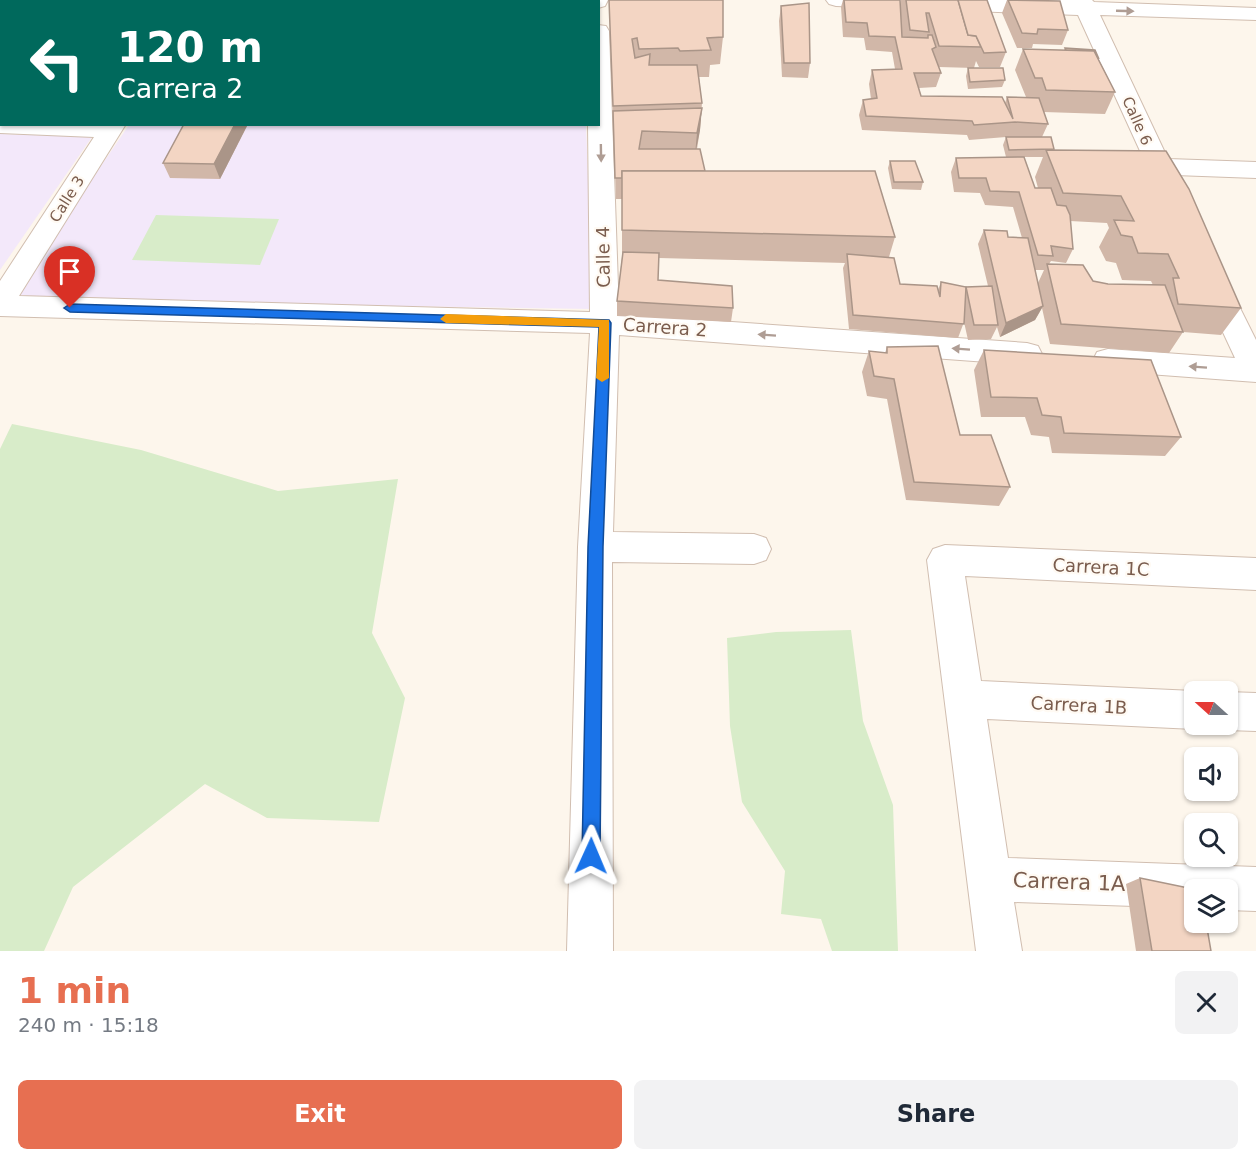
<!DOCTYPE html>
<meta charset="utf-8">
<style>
:root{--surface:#fff;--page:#f2f2f3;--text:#1f2937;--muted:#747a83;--accent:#e76f51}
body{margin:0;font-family:"DejaVu Sans",sans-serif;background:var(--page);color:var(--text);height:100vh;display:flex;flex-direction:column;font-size:22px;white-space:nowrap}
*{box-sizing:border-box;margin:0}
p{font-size:20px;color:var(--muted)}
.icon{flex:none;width:33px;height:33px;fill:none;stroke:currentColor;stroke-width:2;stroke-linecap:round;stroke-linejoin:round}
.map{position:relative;height:951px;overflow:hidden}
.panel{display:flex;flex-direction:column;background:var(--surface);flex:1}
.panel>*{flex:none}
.top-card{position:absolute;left:0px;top:0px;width:600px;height:126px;box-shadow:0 2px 4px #0004;background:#00695c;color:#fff;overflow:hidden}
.needle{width:39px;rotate:291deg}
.buttons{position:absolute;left:1184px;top:681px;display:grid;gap:12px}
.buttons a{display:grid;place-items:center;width:54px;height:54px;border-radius:9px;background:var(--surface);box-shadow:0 2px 4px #0004;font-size:30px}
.pin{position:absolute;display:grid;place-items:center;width:51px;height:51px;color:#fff;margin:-62px -26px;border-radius:50% 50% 50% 0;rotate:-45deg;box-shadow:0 0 6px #0007}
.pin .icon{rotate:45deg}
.me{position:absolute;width:66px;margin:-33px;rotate:1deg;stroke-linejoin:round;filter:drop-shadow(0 0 4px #0008)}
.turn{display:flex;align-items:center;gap:21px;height:126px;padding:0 18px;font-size:27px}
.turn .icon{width:78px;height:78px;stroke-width:2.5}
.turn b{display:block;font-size:42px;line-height:51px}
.round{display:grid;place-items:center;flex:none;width:63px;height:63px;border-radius:9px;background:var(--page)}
.head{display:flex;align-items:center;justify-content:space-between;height:102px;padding:0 18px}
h1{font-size:36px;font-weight:700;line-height:45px;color:var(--accent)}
.cta{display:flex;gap:12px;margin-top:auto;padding:12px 18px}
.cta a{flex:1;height:69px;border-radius:9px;background:var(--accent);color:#fff;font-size:24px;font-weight:700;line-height:69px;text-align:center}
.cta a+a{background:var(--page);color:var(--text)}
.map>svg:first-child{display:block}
.education{fill:#f3e8fa}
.green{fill:#d8ecc9}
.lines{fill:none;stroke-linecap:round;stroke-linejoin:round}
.minor-casing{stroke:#d1beb0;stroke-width:2}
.minor{fill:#fff;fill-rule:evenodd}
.wall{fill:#d1b7a8;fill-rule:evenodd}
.shaded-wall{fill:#aa9588}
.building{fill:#f3d5c3;stroke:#aa9588;stroke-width:1.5}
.oneway{fill:#af9d94}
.route{fill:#1a73e8;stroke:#114b97;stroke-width:1.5}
.slow{fill:#f59e0b}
.labels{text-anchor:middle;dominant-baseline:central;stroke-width:4.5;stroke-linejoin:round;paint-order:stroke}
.far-street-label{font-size:15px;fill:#7a5c4d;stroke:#fffaf3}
.street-label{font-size:18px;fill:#7a5c4d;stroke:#fffaf3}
.near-street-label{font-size:21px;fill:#7a5c4d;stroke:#fffaf3}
</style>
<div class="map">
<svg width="1256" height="951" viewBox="0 0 1256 951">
<rect width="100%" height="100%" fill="#fdf6ec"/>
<g class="education">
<polygon points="129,125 586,125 593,309 9,300"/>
<polygon points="0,134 92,137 0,270"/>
</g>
<g class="green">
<polygon points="156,215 279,219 260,265 132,260"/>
<polygon points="12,424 141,450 278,491 398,479 372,633 405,698 379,822 267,818 205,784 73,887 44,951 0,951 0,449"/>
<polygon points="851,630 863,721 893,805 898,951 832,951 821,919 781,914 785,871 742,802 730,726 727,638 776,632"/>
</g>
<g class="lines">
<g class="minor-casing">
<g id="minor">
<polygon points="191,0 211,0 190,2"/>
<polygon points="588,0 608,0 605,6 598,8 598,2"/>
<polygon points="826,0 897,0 898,2 895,6 888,8 836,6 829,4"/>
<polygon points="937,0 1092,0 1094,2 1256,8 1256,20 1100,15 1168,159 1256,162 1256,178 1175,175 1183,191 1179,197 1170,199 1161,197 1078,15 945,10 938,8 935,4"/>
<polygon points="598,25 606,26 609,31 619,314 1027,343 1038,346 1042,354 1038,362 1027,365 619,335 613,532 754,534 766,538 771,549 766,560 754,564 612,562 613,951 567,951 578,547 590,333 0,316 0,281 94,137 0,133 0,119 2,124 126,124 19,296 590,312 588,124 598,124"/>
<polygon points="1213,271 1223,274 1256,340 1256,382 1108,371 1097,368 1093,360 1097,352 1108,349 1235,358 1199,281 1203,274"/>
<polygon points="945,545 1256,558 1256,590 965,576 981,681 1194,691 1194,724 1205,724 1194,729 987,719 1008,858 1256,867 1256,911 1227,910 1227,890 1194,890 1194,908 1014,902 1022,951 976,951 927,560 933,549"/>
<polygon points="1227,692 1256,693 1256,731 1227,730 1214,724 1227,724"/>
</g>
</g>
<use href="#minor" class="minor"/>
</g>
<g class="wall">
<polygon points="309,0 340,0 339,2 309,2"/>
<path d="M 609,0 L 723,0 L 723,37 L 720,64 L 710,65 L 709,77 L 699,77 L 702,103 L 700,130 L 697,149 L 705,171 L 895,237 L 889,257 L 900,284 L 938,290 L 941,282 L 966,287 L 988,286 L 978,244 L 984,230 L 1008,237 L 1022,238 L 1013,207 L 985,205 L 980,193 L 954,192 L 951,172 L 956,158 L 1006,157 L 1003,145 L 1006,137 L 969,140 L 967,135 L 862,130 L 859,115 L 863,100 L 871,99 L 869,84 L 872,70 L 895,69 L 892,52 L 866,50 L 864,38 L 843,37 L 841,7 L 843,0 L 836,0 L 900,0 L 900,5 L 901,0 L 987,0 L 1006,52 L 1000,67 L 979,67 L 976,61 L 974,68 L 939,67 L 941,73 L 936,87 L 919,88 L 921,96 L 1005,103 L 1007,97 L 1026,97 L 1015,70 L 1023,49 L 1064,50 L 1065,48 L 1099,60 L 1115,92 L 1105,114 L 1044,112 L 1048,124 L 1042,137 L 1054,149 L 1053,150 L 1166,151 L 1241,308 L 1221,335 L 1183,332 L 1169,353 L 1050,344 L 1042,308 L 1035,320 L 1000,337 L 997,327 L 991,339 L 968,340 L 964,322 L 958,338 L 849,329 L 843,268 L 845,263 L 659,258 L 658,280 L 733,308 L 731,322 L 617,316 L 617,301 L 622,257 L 622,199 L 616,199 ZM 1024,157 L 1043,157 L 1035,177 L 1038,188 L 1035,188 ZM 1070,221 L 1107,223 L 1109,228 L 1099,247 L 1106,261 L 1116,263 L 1122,280 L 1151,281 L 1153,285 L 1108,284 L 1093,281 L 1049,264 L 1051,261 L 1066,263 L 1073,249 ZM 1035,270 L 1044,270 L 1038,283 Z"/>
<polygon points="1007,0 1036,0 1068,30 1062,45 1033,44 1032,48 1017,48 1002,13"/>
<polygon points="781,6 810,63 808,78 782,77 779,21"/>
<polygon points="968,68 1005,80 1002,87 968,89 966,76"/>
<polygon points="248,124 220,179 170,178 163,163"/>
<polygon points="890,161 923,182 921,190 892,189 888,168"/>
<polygon points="887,347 960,435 1010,487 999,506 906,500 887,399 867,396 862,372 869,351 885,353"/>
<polygon points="984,350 1181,437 1165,456 1052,453 1049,437 1031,435 1025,417 981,417 974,370"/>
<polygon points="1140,878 1211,951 1136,951 1126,884"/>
</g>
<g class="shaded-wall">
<polygon points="380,0 388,0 387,2 379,2"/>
<polygon points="702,108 700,130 695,155 697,133"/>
<polygon points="235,124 248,124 220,179 214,164"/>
<polygon points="1043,306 1035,320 1000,337 1006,323"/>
</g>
<g class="building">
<polygon points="280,0 295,1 280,2"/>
<polygon points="354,0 380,0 379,2 353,2"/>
<polygon points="609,0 723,0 723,37 707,38 711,50 680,51 678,48 639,49 637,38 632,39 635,58 650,54 649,65 697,65 702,103 613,106"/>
<polygon points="844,0 900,0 902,37 928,38 928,35 932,35 936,47 932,49 941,73 914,73 921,96 1002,97 1013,119 1007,97 1039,98 1048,124 1015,122 974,125 972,121 866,116 863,100 877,98 872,70 902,69 895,37 869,36 867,23 846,22"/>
<polygon points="906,0 958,0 968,35 976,36 981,47 939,46 929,13 926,13 929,32 910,30"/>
<polygon points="958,0 987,0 1006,52 984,53 976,36 968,35"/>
<polygon points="1008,0 1060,1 1068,30 1038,29 1037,34 1022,33"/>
<polygon points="809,3 810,63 784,63 781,6"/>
<polygon points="1065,48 1095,50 1099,59 1094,51 1066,50"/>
<polygon points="1023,49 1094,51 1115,92 1046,90 1042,78 1035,78"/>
<polygon points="968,68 1003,68 1005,80 970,82"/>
<polygon points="702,108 697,133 642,131 639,149 700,149 705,171 622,171 622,178 615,178 613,111"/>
<polygon points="184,124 235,124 214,164 163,163"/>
<polygon points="1006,137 1051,137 1054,149 1009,150"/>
<polygon points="1046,150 1166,151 1189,189 1241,308 1178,304 1173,278 1179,278 1168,254 1138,253 1132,237 1121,235 1114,220 1134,221 1121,196 1063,193"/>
<polygon points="1024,157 1035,188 1051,188 1057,205 1066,206 1070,215 1073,249 1051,246 1053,256 1038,255 1019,192 990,191 986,178 959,178 956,158"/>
<polygon points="890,161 915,161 923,182 894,182"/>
<polygon points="622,171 875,171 895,237 622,230"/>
<polygon points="984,230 1007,231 1008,237 1028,238 1043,306 1006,323"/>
<polygon points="623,252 659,253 658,280 732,286 733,308 617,301"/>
<polygon points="847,254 894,258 900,284 937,286 940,297 941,282 966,287 964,324 853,315"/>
<polygon points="1047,264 1083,265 1093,281 1108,284 1165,285 1183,332 1061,324"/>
<polygon points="992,286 998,325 974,325 966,287"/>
<polygon points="938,346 960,435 991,435 1010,487 914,482 894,379 874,376 869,351 887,353 887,347"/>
<polygon points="984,350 1151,360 1181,437 1064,433 1061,417 1042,415 1037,398 991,397"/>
<polygon points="1140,878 1198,890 1194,890 1194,922 1206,922 1211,951 1152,951"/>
</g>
<defs><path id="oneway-solid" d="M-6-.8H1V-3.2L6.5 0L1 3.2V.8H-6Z" transform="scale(1.5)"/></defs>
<g class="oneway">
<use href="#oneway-solid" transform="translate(1125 11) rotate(2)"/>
<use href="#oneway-solid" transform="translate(601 153) rotate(89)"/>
<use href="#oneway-solid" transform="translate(767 335) rotate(-176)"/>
<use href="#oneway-solid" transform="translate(961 349) rotate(-176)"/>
<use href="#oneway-solid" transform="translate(1198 367) rotate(-176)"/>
</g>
<polygon class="route" points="70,304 609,320 611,323 603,547 600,856 597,862 591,865 585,862 582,856 588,547 599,327 70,312 64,308"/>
<polygon class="slow" points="446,314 609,320 609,378 602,382 596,378 599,327 446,323 440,319"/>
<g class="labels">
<g class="far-street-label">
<text transform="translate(1137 121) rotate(66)">Calle 6</text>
<text transform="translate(67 199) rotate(-58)">Calle 3</text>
</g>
<g class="street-label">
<text transform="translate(603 257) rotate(-91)">Calle 4</text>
<text transform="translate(665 327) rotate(4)">Carrera 2</text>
<text transform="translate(1101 567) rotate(3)">Carrera 1C</text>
<text transform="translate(1079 705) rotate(3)">Carrera 1B</text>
</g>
<g class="near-street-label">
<text transform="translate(1069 882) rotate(2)">Carrera 1A</text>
</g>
</g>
</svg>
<div class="buttons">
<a><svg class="needle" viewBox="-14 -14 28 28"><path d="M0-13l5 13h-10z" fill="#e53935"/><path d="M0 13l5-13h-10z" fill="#747a83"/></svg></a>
<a><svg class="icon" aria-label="sound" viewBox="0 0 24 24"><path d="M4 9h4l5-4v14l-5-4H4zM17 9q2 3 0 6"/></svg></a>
<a><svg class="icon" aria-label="search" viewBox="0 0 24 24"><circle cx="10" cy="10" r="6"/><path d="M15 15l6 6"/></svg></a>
<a><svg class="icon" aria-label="layers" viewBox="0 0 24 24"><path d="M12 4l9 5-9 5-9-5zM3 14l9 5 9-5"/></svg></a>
</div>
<div class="pin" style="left:70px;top:308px;background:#d93025"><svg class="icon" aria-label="arrive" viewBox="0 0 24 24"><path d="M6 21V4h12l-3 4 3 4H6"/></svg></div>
<svg class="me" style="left:591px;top:856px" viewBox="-20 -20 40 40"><path d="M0-17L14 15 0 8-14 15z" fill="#1a73e8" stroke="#fff" stroke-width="4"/></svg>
<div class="top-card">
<div class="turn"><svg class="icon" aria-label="left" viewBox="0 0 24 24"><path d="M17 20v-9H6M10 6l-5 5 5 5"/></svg><div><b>120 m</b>Carrera 2</div></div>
</div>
</div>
<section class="panel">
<div class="head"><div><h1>1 min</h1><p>240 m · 15:18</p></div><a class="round"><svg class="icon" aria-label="close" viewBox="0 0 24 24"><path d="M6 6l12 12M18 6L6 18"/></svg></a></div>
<div class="cta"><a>Exit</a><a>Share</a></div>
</section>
